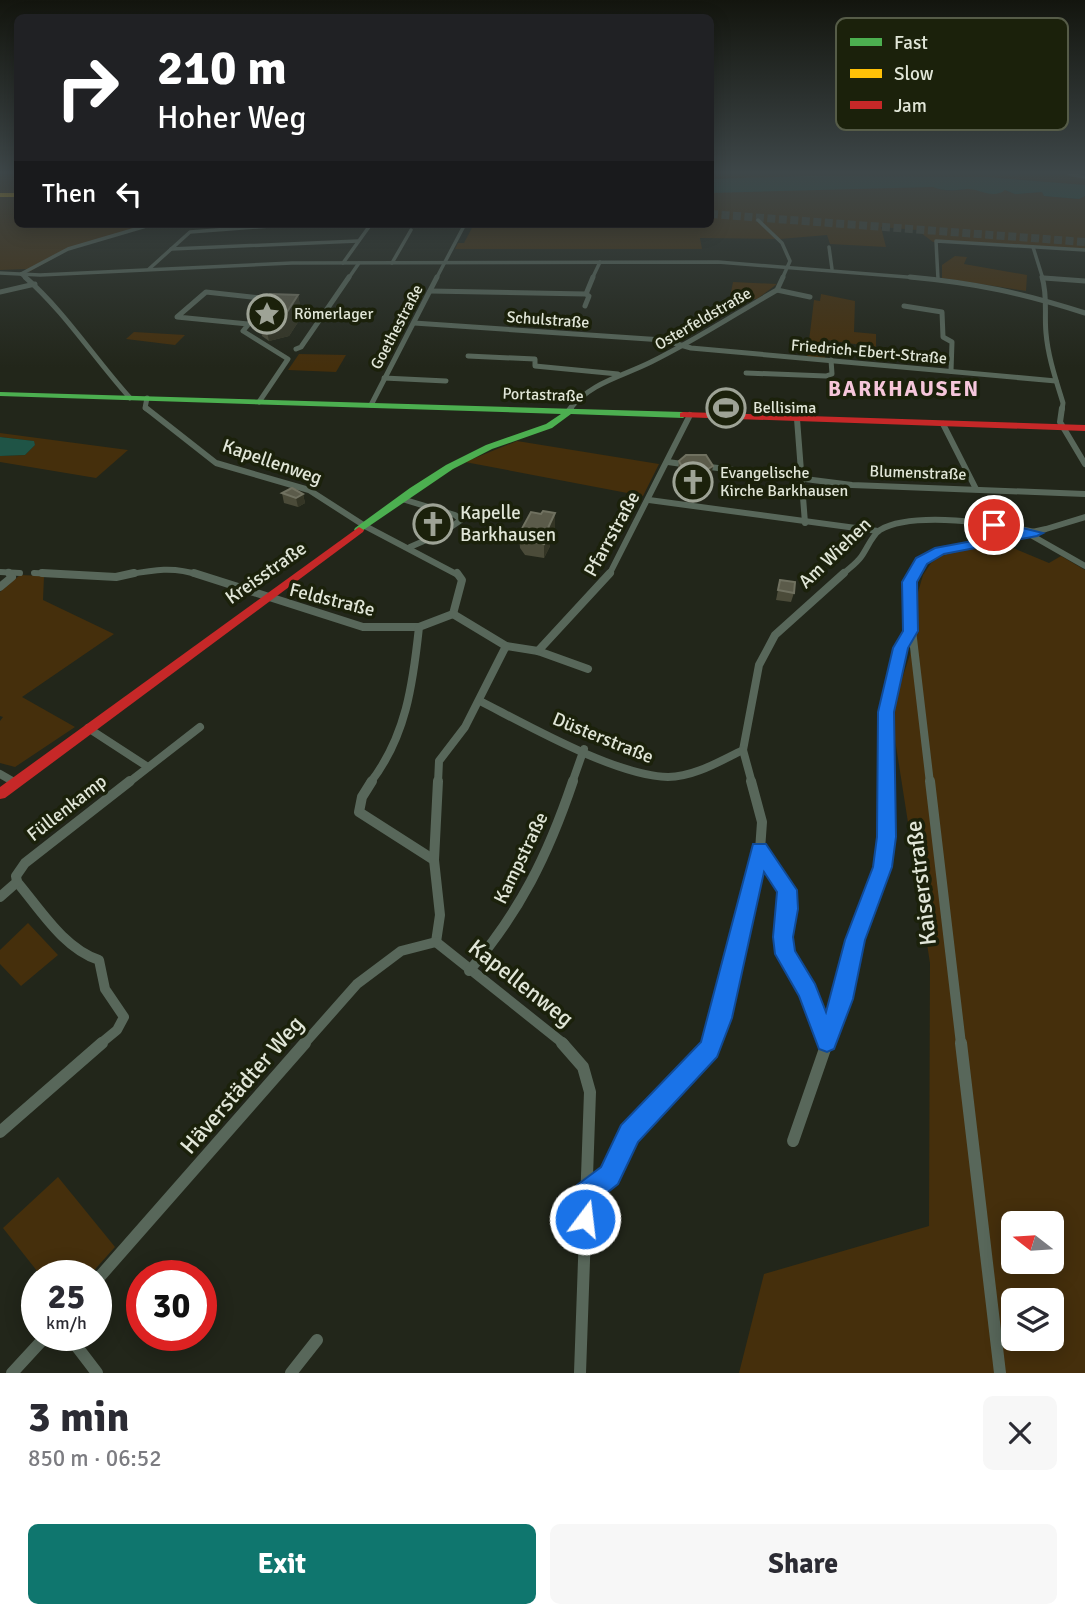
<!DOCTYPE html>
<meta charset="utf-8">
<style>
:root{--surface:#fff;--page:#f7f7f7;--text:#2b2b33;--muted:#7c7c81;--accent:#0f766e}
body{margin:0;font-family:Signika,sans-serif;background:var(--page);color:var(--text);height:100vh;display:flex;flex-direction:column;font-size:26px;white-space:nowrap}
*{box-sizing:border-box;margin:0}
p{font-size:23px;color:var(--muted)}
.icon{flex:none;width:38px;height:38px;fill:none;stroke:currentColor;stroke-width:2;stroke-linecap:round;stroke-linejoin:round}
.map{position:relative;height:1373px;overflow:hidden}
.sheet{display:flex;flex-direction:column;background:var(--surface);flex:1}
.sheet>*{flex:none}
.guide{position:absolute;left:14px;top:14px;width:700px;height:214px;border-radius:10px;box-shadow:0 4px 18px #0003;background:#202124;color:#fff;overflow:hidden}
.needle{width:46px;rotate:287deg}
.fabs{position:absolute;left:1001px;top:1211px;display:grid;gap:14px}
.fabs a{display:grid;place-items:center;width:63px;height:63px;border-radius:10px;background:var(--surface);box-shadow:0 4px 18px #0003;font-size:35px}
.speed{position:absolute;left:21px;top:1260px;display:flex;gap:14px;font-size:35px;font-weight:700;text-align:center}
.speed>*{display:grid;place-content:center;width:91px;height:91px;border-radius:50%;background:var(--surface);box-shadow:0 4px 18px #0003;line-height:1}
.speed small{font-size:18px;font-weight:400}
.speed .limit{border:10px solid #d22;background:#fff;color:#111}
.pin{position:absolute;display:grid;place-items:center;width:60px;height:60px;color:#fff;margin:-30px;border:4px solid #fff;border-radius:50%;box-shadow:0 2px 7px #0007}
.me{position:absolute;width:77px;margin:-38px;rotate:15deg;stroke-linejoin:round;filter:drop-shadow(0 0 5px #0008)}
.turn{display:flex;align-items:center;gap:24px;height:147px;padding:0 28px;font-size:32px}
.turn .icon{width:91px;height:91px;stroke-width:2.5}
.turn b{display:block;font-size:49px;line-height:60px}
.then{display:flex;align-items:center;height:66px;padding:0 28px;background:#0003;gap:14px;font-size:26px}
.round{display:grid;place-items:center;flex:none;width:74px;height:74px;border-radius:10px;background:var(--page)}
.overview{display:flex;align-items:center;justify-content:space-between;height:119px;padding:0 28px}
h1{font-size:42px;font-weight:700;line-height:52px}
.action{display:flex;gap:14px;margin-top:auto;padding:14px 28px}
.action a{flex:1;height:80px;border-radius:10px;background:var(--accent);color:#fff;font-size:28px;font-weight:700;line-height:80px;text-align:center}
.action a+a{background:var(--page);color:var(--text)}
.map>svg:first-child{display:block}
.green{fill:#452f0c;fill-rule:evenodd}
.water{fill:#1f5446}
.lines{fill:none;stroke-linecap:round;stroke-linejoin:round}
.highway-tunnel{stroke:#3f4336;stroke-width:8;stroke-dasharray:8 3.5;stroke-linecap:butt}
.street-far5{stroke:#58675a;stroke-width:3.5}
.street-far4{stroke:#58675a;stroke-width:5}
.street-far3{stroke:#58675a;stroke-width:6}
.street-far2{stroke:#58675a;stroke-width:8}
.street-far1{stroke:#58675a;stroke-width:10}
.street{stroke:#58675a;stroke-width:12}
.fast{fill:#4caf50;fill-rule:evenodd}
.slow{fill:#ffc107;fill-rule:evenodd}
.jam{fill:#c62828;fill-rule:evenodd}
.wall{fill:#4b4b39}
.shaded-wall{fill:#343525}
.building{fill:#5b5b4a;stroke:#707160;stroke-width:2}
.route{fill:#1a73e8;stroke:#114b97;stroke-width:2}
.labels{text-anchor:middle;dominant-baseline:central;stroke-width:7;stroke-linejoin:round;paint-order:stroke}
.far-poi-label{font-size:16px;fill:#e1e6d8;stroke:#1b210b;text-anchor:start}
.far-street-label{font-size:16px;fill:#e1e6d8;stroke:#1b210b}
.street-label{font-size:19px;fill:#e1e6d8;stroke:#1b210b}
.poi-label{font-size:19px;fill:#e1e6d8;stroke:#1b210b;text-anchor:start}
.far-district-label{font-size:21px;font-weight:bold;letter-spacing:2px;fill:#f6c6da;stroke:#1b210b}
.near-street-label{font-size:23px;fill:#e1e6d8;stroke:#1b210b}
.key{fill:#1b210b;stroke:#565c48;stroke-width:2}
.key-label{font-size:19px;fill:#e1e6d8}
</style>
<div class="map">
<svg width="1085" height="1373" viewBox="0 0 1085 1373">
<rect width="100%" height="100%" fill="#22261a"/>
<g class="green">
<polygon points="0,174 17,174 18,224 157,224 75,246 29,272 26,269 0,270"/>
<polygon points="710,174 1074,174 1085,176 1085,185 986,177 711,179"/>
<path d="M 933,187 C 944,192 955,191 967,189 C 977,187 984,196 1005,190 L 1015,194 L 1042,192 L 1044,196 L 1078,199 L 1085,196 L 1085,250 L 933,242 L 917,230 L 881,227 L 886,247 L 830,244 L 827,235 L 780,239 L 700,238 L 702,249 L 455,249 L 458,243 L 464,243 L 474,224 L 710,224 L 713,191 Z"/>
<polygon points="955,256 967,257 964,264 1027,275 1026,291 942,278 942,265"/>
<polygon points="733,282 777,284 757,299 730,297"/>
<polygon points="821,294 855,301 854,332 876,334 876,347 826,340 825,358 807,357 814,300 820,301"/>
<polygon points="134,332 185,335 175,345 126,339"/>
<polygon points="299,354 346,355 336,372 288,370"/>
<polygon points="0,433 128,450 96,478 0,462 0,456 25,455 35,445 33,441 0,437"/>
<polygon points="517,441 659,464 643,496 465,462"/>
<path d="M 999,542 L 1049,563 L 1061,556 L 1085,570 L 1085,1373 L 739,1373 L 764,1274 L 929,1226 L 930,963 L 891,714 L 917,632 L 916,599 L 923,575 L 931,563 L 944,553 ZM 1013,1223 L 1052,1223 L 1052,1262 L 1013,1262 ZM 1013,1300 L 1052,1300 L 1052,1339 L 1013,1339 Z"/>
<polygon points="20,575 44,576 43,600 114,634 22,697 75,727 15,767 0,763 0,721 3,717 0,716 0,592"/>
<polygon points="28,923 58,955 21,986 0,964 0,950"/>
<polygon points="58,1177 115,1247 89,1276 41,1276 3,1228"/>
</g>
<g class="water">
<path d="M 807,176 L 986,177 L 1085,185 L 1085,196 L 1079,199 L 1044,196 L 1042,192 L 1015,194 L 1005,190 C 993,200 978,188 967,189 C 956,190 944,192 933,187 L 711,193 L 711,179 Z"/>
<polygon points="0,437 34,441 35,445 25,455 0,456"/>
</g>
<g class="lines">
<polyline class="highway-tunnel" points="710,214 1085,242"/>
<g class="street-far5">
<polyline points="1069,174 1085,177"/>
<polyline points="758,220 782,243 790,261 782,279"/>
<polyline points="829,247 832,269"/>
<polyline points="1033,247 1043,279"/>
<polyline points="171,249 358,241"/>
<polyline points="343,263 371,224"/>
<polyline points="392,263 411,230"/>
<polyline points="149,269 190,232 296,224"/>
<polyline points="0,273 40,275 292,263 718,262 932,279"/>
<polyline points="21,274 27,279"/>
<polyline points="21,274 68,249 153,224"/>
<polyline points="1044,278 1061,279"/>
<polyline points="348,279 359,263"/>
<polyline points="436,279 465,224"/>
<polyline points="592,279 600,262"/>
<polyline points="938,279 936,241 1085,250"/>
</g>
<g class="street-far4">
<path d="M 25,277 C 65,312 94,358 130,398"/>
<path d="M 910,277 C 975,283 1023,293 1085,313"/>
<path d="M 1042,277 C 1048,297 1044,313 1046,333 C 1048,357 1056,380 1063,403 L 1062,410"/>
<polyline points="1044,278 1085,281"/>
<polyline points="777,290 810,297"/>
<polyline points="430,291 586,294 593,277"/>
<polyline points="0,292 35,284"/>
<polyline points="585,306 589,296 586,294"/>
<polyline points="904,306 942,312 943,337 952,342 951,371"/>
<polyline points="414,323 663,340 691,348 1056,381"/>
<polyline points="248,324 177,317 206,292 269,299 243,331 288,359 259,402"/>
<polyline points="296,349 301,347 349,277"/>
<polyline points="468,356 535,359 535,366 618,374"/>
<polyline points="746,373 826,376 832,374 831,360"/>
<polyline points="384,378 446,381"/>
<polyline points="147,398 145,408 148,410"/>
<polyline points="371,405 437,277"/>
<path d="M 569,410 C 591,382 621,377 651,362 C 694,341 735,314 777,290 L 783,277"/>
</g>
<g class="street-far3">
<polyline points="146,408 216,463 309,490 365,526 458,575"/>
<polyline points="1062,408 1060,422 1085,464"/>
<polyline points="568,412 571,408"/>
<polyline points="797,419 805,523"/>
<polyline points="943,424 976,489"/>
<polyline points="668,462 689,465"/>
<polyline points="702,466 852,485 1085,494"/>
<polyline points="402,499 455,515 461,520 442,533 410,547"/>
<polyline points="649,500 878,531"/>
<polyline points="1029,534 1085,566"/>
<polyline points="0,572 20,573"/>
<polyline points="8,572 11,575"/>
<polyline points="34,573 78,575"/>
<path d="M 125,575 C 153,570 173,566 199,575"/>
<polyline points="609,575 690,415"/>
<path d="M 842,575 C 848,569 856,564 861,557 C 867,549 872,535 880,530 C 912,511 998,523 1034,532"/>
<polyline points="912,575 921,561 933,554 1046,529 1085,517"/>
</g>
<g class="street-far2">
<polyline points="42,573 116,577 134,573"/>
<polyline points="194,573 363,627 419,627"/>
<polyline points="913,573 908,596 930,783"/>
<polyline points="0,587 12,577 9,573"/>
<polyline points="453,614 462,580 457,573"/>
<polyline points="453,614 506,646 538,651 588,669"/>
<polyline points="538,651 610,573"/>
<path d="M 480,701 C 527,725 616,776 668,777 C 694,777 720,761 743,750 L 759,665 L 775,635 L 844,573"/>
<polyline points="88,728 148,767"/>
<polyline points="743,750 752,783"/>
<polyline points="0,774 14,782"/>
<polyline points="128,783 200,727"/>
<path d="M 370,783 C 406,737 413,684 419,627 L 453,614"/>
<polyline points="438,783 439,761 465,727 506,646"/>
<polyline points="572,783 584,749"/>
<path d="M 886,783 C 886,733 882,675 910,631"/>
</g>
<g class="street-far1">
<polyline points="372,781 362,797 359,812 434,860"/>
<polyline points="930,781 961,1044"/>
<polyline points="760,850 787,890 783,937 785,954 808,991 826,1041"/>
<path d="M 17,882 C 40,909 64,949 99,960 L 105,989 L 124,1017 L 117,1030 L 100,1044"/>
<polyline points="0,897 17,882 16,876 25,863 130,781"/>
<polyline points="436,942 564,1044"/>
<polyline points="436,942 440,915 434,860 438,781"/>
<path d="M 469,971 C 520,912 548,855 573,781"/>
<polyline points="304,1044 357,984 401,951 436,942"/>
<polyline points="712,1044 721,1018 760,850 762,822 751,781"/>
<polyline points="826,1044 842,998 855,940 882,867 886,837 886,781"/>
</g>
<g class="street">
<polyline points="562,1043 583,1067 590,1092 580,1373"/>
<polyline points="961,1043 1000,1373"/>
<polyline points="0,1132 102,1043"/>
<polyline points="793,1141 827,1043"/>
<polyline points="586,1194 610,1175 630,1133 710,1049 712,1043"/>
<polyline points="96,1281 305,1043"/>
<polyline points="68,1335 97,1373"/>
<polyline points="12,1373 47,1335"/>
<polyline points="291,1373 317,1340"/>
</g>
<polygon class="fast" points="0,392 683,412 687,415 683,418 571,414 552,428 492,449 453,469 359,533 354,530 355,528 410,488 446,465 486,445 546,424 561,414 0,396"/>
<rect class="slow" x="0" y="193" width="18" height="4"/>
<g class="jam">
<polygon points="683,412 1085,425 1085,431 680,417 680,413"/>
<polygon points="359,527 364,530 363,532 5,798 0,799 0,787"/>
</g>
</g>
<g class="wall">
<polygon points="298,295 302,316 289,336 269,341 262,336 257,315 262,313 261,305"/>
<polygon points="686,455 710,484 698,492 679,486 677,480 679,461"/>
<polygon points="282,493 303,494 305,503 298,507 284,503"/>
<polygon points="555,527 550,536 550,546 544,558 525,555 520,548 519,534"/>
<polygon points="780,580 794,593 791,602 776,600"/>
</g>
<g class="shaded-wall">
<polygon points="298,295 302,316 289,336 269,341 264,319"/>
<polygon points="713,466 710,484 698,492 701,473"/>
<polygon points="303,494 305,503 298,507 296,498"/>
<polygon points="555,513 555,527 550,536 550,546 544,558 544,544 548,528"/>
</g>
<g class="building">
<polygon points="270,294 298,295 285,315 264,319 257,315 282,307 261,305"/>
<polygon points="686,455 706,455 713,466 701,473 682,467 679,461"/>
<polygon points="292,488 303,494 296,498 282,493"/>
<polygon points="543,511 555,513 548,528 550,531 544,544 525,540 519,534 531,512 541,514"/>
<polygon points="780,580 795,582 794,593 778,590"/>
</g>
<linearGradient id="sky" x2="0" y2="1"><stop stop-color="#13150e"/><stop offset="0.47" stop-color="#3e4749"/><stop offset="1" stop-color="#3e4749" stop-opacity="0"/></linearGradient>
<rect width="1085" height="367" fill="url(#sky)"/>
<polygon class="route" points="994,521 1043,533 1037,536 944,554 927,564 917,582 918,631 908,648 894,712 896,837 892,867 865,940 853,999 834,1049 827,1052 819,1049 799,996 775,954 773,937 777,892 764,872 732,1018 717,1057 638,1142 618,1184 598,1200 594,1228 585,1232 576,1228 572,1219 577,1185 601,1167 621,1125 701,1042 753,844 766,844 797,890 798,909 793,937 795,951 815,984 826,1012 845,940 873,867 877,837 878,712 893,648 903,631 902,582 916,558 935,548 1015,533 990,528 988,525"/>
<defs>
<g id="sight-ring" transform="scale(2.0125)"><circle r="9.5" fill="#1b210b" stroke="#9ea396" stroke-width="1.5"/><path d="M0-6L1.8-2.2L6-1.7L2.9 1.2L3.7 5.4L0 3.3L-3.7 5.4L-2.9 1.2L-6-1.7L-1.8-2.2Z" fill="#9ea396"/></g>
<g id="stadium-ring" transform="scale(2.0125)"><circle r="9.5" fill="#1b210b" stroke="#9ea396" stroke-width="1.5"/><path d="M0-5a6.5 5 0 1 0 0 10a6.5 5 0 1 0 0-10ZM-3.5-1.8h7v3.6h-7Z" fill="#9ea396"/></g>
<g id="church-ring" transform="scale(2.0125)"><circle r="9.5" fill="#1b210b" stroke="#9ea396" stroke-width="1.5"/><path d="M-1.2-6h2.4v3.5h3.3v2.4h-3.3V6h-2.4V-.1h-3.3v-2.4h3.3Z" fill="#9ea396"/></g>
</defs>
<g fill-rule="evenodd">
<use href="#sight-ring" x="267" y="314"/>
<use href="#stadium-ring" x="726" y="408"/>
<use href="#church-ring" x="693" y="482"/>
<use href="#church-ring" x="433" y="524"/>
</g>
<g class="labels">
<g class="far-poi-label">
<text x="294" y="314">Römerlager</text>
<text x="753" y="408">Bellisima</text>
<text x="720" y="473">Evangelische<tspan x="720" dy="18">Kirche Barkhausen</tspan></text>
</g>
<g class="far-street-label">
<text transform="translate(703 319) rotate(-30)">Osterfeldstraße</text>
<text transform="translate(548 320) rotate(4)">Schulstraße</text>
<text transform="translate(397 327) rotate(-62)">Goethestraße</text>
<text transform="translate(869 352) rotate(5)">Friedrich-Ebert-Straße</text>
<text transform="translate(543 395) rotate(2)">Portastraße</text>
<text transform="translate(918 473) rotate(2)">Blumenstraße</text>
</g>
<g class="street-label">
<text transform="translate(272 462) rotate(19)">Kapellenweg</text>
<text transform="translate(612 534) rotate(-61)">Pfarrstraße</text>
<text transform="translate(835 553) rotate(-44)">Am Wiehen</text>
<text transform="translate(266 573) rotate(-35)">Kreisstraße</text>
<text transform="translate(332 600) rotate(14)">Feldstraße</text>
<text transform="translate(603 738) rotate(22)">Düsterstraße</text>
<text transform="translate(67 808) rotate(-38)">Füllenkamp</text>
<text transform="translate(521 858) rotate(-64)">Kampstraße</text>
</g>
<g class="poi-label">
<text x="460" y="513">Kapelle<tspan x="460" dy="22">Barkhausen</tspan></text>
</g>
<g class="far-district-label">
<text x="904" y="389">BARKHAUSEN</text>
</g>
<g class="near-street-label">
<text transform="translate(921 883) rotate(-97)">Kaiserstraße</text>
<text transform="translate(521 983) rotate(38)">Kapellenweg</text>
<text transform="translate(242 1085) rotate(-49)">Häverstädter Weg</text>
</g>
</g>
<rect x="836" y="18" width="232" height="112" rx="10" class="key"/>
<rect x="850" y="38" width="32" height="8" fill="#4caf50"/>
<rect x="850" y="69" width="32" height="9" fill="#ffc107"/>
<rect x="850" y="101" width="32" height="8" fill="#c62828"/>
<g class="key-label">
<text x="894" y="49">Fast</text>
<text x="894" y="80">Slow</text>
<text x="894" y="112">Jam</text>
</g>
</svg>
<div class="fabs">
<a><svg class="needle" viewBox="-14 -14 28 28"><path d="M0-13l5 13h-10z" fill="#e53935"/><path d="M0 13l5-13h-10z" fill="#7c7c81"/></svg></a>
<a><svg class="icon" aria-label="layers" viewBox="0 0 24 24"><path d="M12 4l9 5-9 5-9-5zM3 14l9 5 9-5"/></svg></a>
</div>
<div class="speed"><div>25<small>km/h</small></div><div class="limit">30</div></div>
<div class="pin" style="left:994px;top:525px;background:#d93025"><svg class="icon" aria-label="arrive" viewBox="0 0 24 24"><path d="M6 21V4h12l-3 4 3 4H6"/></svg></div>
<svg class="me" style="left:585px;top:1219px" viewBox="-20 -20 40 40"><circle r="17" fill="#1a73e8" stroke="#fff" stroke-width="3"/><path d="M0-11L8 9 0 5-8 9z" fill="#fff"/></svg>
<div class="guide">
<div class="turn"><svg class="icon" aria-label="right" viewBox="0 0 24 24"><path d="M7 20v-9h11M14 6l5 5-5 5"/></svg><div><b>210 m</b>Hoher Weg</div></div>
<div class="then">Then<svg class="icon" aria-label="left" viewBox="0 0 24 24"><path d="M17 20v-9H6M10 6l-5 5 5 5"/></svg></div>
</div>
</div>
<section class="sheet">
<div class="overview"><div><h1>3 min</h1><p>850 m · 06:52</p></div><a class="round"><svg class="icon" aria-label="close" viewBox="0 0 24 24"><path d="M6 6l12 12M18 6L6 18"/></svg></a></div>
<div class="action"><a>Exit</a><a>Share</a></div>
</section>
